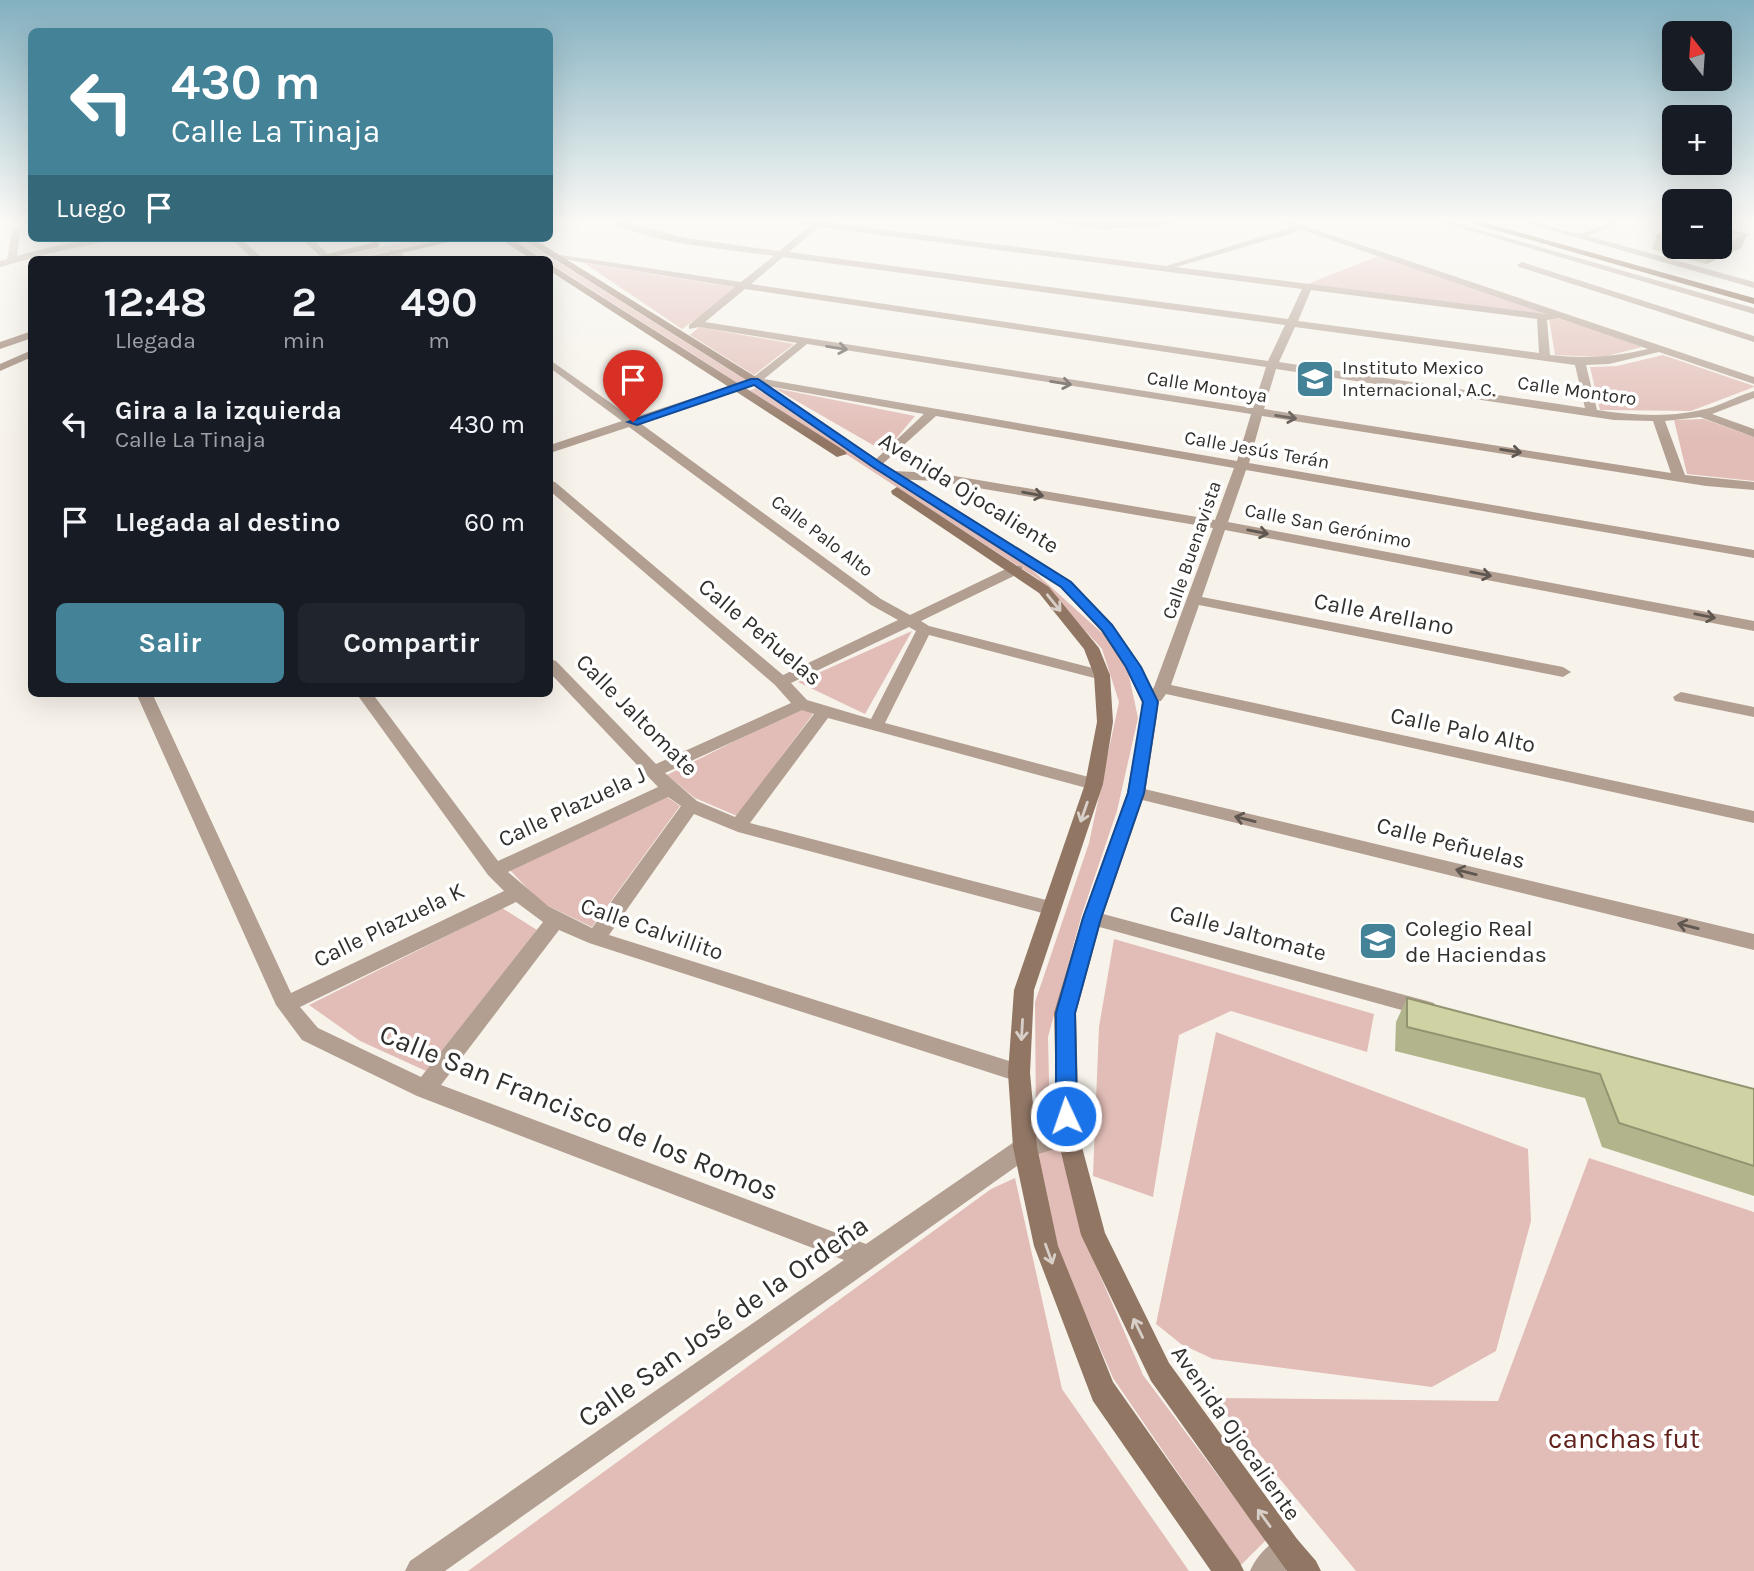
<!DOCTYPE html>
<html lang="es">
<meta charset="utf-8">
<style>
:root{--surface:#171b24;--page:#20242c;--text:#f1f3f6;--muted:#9ea1a6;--accent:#438297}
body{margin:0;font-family:Karla,sans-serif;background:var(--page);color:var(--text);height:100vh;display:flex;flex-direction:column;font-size:26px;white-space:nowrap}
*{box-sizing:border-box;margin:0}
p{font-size:23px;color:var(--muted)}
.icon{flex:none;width:38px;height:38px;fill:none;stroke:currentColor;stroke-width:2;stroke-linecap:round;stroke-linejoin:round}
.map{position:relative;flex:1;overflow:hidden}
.sheet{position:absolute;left:28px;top:256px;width:525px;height:441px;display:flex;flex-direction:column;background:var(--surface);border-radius:10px;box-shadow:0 7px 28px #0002}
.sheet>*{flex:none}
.hud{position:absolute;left:28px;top:28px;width:525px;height:214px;border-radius:10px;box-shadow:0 7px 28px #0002;background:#438297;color:#fff;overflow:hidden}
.needle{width:46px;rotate:343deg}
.controls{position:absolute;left:1662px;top:21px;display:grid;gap:14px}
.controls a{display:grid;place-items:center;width:70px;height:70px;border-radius:10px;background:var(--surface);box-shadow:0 7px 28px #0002;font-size:35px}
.pin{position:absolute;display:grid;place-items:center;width:60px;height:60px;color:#fff;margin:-72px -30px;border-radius:50% 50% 50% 0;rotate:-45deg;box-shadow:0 0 7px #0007}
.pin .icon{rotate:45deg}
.me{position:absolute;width:77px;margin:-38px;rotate:357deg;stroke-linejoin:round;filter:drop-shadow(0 0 5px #0008)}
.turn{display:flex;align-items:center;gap:24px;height:147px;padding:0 28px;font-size:32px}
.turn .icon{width:91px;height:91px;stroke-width:2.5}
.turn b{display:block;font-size:49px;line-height:60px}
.then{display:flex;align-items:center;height:66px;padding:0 28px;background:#0003;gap:14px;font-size:26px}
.eta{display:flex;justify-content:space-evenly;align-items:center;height:119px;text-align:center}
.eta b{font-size:42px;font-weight:700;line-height:49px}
.primary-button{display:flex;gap:14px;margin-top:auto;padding:14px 28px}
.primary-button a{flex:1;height:80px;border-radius:10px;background:var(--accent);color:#fff;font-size:28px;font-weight:700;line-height:80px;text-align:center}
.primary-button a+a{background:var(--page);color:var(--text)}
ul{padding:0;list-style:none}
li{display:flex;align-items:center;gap:21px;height:98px;padding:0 28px}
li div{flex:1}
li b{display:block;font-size:26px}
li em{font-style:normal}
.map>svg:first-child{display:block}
.green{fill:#e2bdb7}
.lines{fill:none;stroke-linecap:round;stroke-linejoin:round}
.minor{fill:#b29f92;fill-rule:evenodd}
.tertiary{fill:#b29f92;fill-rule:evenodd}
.secondary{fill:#917664;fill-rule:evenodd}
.trunk{fill:#704d35;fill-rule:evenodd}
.wall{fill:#b2b58b}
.shaded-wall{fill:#919371}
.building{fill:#cfd2a2;stroke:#919371;stroke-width:2}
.oneway{stroke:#5f5750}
.oneway2{stroke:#d8cfc9}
.route{fill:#1a73e8;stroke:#114b97;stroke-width:2}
.labels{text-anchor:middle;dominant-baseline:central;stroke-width:7;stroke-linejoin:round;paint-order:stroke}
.far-poi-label{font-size:19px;fill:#32302d;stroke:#fff;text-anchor:start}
.far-street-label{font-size:19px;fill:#32302d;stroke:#fff}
.street-label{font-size:23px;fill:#32302d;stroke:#fff}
.poi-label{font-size:23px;fill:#32302d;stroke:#fff;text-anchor:start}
.near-street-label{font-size:28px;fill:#32302d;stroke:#fff}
.near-park-label{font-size:28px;fill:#62221c;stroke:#fff}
</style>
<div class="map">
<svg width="1754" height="1571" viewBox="0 0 1754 1571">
<rect width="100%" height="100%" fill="#f7f3eb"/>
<g class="green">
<polygon points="424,238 449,238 353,259 326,259"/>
<polygon points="510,238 520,238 746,380 738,383 550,263 550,259 543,259"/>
<polygon points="1379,256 1551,312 1539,314 1302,286"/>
<polygon points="584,263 739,288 682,329"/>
<polygon points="1564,318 1642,347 1603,357 1555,355 1549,319"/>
<polygon points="699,327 794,344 754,375 690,335"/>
<polygon points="1663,355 1754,386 1754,387 1691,411 1600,410 1590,367 1617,366"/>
<polygon points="756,388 888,478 1029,567 1103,634 1128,671 1138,718 1117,811 1082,914 1048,1037 1050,1122 1036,1125 1035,1002 1089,843 1119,702 1102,649 1038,579 749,391"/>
<polygon points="774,388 915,416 885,452"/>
<polygon points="1704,419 1754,437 1754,481 1687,474 1674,420"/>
<polygon points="912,631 865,714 798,682"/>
<polygon points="801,708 813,714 737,816 695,798 667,775"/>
<polygon points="667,797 680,806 592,927 540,902 510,870"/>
<polygon points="502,908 537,930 426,1071 360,1041 309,1005"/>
<polygon points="1114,939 1374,1014 1367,1052 1231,1011 1179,1035 1153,1197 1093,1176 1099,1027"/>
<polygon points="1216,1032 1528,1149 1531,1221 1496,1351 1432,1387 1213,1359 1181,1344 1156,1324"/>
<polygon points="1059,1146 1086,1243 1143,1375 1266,1540 1241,1565 1113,1378 1055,1243 1033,1153"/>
<polygon points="1589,1158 1754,1212 1754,1571 1356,1571 1213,1398 1498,1401"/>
<polygon points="1015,1178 1062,1389 1189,1571 468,1571 991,1189"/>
</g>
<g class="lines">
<g class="minor">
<path d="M 614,222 L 624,222 L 686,238 L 779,251 L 810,226 L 795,222 L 824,222 L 1166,266 L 1293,227 L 1282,222 L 1293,222 L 1754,377 L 1754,384 L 1659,352 L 1609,364 L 1586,365 L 1597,410 C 1635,416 1676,418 1713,407 C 1727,402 1740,395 1754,391 L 1754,398 L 1712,414 L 1754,429 L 1754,437 L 1700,417 L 1665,421 L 1685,475 L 1754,482 L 1754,490 L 1706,486 L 1262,416 L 1249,463 L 1754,550 L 1754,558 L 1246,470 L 1228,522 L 1754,621 L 1754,631 L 1225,530 L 1202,597 L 1563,667 L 1571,672 L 1563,677 L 1199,605 L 1171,685 L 1754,811 L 1754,823 L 1166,694 L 1161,701 L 1149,701 L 1147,697 L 1154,687 L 1213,528 L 937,481 L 893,479 L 887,475 L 893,471 L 937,473 L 1215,520 L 1234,468 L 936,416 L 877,469 L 873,468 L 873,462 L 924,414 L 756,384 L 640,423 L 881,599 L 910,615 L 1012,566 L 1022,566 L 1022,572 L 921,621 L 929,626 L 1108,672 L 1110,675 L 1102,680 L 929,635 L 885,723 L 1100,780 L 1103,784 L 1100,788 L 1094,790 L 828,718 L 750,823 L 1050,901 L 1057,903 L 1060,908 L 1057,913 L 1050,915 L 738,832 L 694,814 L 609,935 L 1019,1064 L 1027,1066 L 1030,1073 L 1027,1080 L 1019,1082 L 589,943 L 559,930 L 441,1085 L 866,1244 L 1017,1140 L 1068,1126 L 1076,1129 L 1079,1136 L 1076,1143 L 1031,1156 L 445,1571 L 405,1571 L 410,1561 L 844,1260 L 417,1096 L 302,1040 L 276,1005 L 136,693 L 152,693 L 291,993 L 504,891 L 488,875 L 356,693 L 372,693 L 498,861 L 658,787 L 550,673 L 550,659 L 556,661 L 656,764 L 791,703 L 775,685 L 550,491 L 550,481 L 555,482 L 783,675 L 898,620 L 871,605 L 629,427 L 550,453 L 550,445 L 622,421 L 550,368 L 550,360 L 632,418 L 751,379 L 797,343 L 699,327 L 689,329 L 689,325 L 735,287 L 556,258 L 561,255 L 741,282 L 774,256 C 735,250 643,243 614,222 ZM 819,227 L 1302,289 L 1288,319 L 789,252 ZM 1302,230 L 1546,314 L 1176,267 ZM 783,257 L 1285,325 L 1268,361 L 751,284 ZM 745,289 L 1266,367 L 1253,408 L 705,322 ZM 1311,290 L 1537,319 L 1539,353 L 1298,321 ZM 1559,318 L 1648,349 C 1614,357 1585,359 1550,355 L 1547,320 ZM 1295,327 L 1575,365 L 1585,408 L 1279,362 ZM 807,344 L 1251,414 L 1237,461 L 764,379 ZM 1276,369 L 1614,420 L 1653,421 L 1671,473 L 1264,409 ZM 909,627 L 916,631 L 871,719 L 807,700 L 791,683 ZM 802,710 L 814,714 L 735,817 L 697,801 L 665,773 ZM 668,797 L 681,806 L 592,928 L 548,906 L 508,872 ZM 516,902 L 543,922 L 421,1077 L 318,1028 L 300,1007 Z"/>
<polygon points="1049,222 1174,222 1170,225 1104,229"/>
<path d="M 16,228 L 20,231 L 17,256 C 52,246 87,238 124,238 L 50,253 L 0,267 L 0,261 L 7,259 L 12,231 Z"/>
<polygon points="230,238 240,238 264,259 253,259"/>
<polygon points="301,238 311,238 328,254 328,258 322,258"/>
<polygon points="390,250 396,250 409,259 398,259 390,254"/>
<polygon points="1522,262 1754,336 1754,342 1519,267 1517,265"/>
<polygon points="1681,692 1754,707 1754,717 1675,701 1673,697"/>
<polygon points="1136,787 1754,934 1754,950 1130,797 1127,793"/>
<polygon points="1092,911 1427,1001 1434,1003 1437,1009 1434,1015 1427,1017 1085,923 1082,918 1085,913"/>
<path d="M 1287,1534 L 1297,1539 L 1302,1549 L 1297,1559 L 1286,1571 L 1250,1571 C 1257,1555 1271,1541 1287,1534 Z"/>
</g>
<g class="tertiary">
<polygon points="1440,222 1452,222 1754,308 1754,314"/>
<path d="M 1522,222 C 1541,220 1558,232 1577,233 C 1591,234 1605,222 1620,222 L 1588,236 L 1754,282 L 1754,288 Z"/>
</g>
<g class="secondary">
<polygon points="449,238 467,238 375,259 357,259"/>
<polygon points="499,238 510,238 542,259 531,259"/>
<polygon points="521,238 532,238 759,379 881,462 1071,581 1112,625 1141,667 1158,702 1157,715 1145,793 1102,918 1076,1013 1079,1136 1105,1233 1169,1363 1297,1539 1316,1561 1321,1571 1287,1571 1151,1381 1081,1235 1057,1136 1054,1013 1082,918 1127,793 1141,715 1142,702 1125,667 1101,631 1061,587 873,468 751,383"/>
<polygon points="376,242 379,243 379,247 325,259 307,259"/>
<polygon points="550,264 845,451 847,454 837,457 550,271"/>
<polygon points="32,331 32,338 0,349 0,342"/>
<polygon points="32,350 32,357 0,371 0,364"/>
<polygon points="897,487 1049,587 1099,648 1110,675 1113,722 1103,784 1034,990 1030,1073 1037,1147 1058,1246 1113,1382 1239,1561 1244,1571 1211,1571 1093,1401 1034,1246 1013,1147 1008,1073 1014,990 1085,784 1097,722 1094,675 1084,649 1039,593 892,494 891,491"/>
</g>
<polygon class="trunk" points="1468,222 1482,222 1754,298 1754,304"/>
</g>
<g class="wall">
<polygon points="1675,229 1675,247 1741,248 1706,264 1652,249 1657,236"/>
<polygon points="1407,998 1754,1089 1754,1196 1602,1147 1585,1098 1395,1051 1396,1022"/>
</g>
<polygon class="shaded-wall" points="1747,235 1741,248 1706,264 1711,251"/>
<g class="building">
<polygon points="1720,228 1747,235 1711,251 1696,247 1720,247"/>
<polygon points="1675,229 1675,241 1657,236"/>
<polygon points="1407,998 1754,1089 1754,1166 1619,1123 1600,1074 1407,1027"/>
</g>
<defs><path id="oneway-shaft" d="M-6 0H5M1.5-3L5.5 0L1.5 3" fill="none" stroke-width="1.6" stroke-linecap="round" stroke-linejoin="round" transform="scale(1.75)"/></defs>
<g class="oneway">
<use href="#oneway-shaft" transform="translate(837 348) rotate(9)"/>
<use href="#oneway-shaft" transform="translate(1061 383) rotate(9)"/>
<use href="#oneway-shaft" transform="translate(1286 417) rotate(9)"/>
<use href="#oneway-shaft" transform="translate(1511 451) rotate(9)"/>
<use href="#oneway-shaft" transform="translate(1033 494) rotate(10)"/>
<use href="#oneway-shaft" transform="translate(1258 532) rotate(11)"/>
<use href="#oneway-shaft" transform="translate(1481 574) rotate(11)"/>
<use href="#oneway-shaft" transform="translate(1705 616) rotate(11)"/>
<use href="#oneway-shaft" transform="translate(1245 819) rotate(-166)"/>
<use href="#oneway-shaft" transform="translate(1466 872) rotate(-166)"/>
<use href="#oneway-shaft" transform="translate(1688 926) rotate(-166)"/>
</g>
<g class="oneway2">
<use href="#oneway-shaft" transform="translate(1054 603) rotate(51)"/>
<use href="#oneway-shaft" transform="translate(1084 812) rotate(109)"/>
<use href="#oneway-shaft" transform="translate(1022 1030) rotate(93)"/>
<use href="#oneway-shaft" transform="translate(1049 1254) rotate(70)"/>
<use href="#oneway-shaft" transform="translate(1138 1328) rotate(-116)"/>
<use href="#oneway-shaft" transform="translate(1264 1518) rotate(-126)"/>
</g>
<linearGradient id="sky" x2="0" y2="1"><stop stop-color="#83b0c0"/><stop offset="0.5" stop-color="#fbfaf6"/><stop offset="1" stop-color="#fbfaf6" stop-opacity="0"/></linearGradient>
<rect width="1754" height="441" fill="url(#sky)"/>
<polygon class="route" points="751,379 758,379 881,463 1071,582 1112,625 1141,667 1158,702 1144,793 1101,918 1075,1013 1077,1116 1074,1123 1066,1125 1059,1123 1056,1116 1056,1013 1083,918 1128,793 1143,702 1126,667 1102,630 1061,587 873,467 754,385 637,425 628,422"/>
<defs>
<g id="school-square" transform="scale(2.0125)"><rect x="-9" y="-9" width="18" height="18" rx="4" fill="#438297" stroke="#fff"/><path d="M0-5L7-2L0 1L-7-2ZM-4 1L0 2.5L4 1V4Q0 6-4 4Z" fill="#fff"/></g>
</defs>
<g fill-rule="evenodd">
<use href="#school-square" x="1315" y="379"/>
<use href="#school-square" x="1378" y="941"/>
</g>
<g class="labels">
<g class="far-poi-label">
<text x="1342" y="368">Instituto Mexico<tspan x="1342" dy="22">Internacional, A.C.</tspan></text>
</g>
<g class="far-street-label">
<text transform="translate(1207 387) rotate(9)">Calle Montoya</text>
<text transform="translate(1577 391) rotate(8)">Calle Montoro</text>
<text transform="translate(1257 450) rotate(10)">Calle Jesús Terán</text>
<text transform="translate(1328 526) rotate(11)">Calle San Gerónimo</text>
<text transform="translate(822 536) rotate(37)">Calle Palo Alto</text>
<text transform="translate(1192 550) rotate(-71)">Calle Buenavista</text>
</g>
<g class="street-label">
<text transform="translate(969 493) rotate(32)">Avenida Ojocaliente</text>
<text transform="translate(1384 614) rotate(11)">Calle Arellano</text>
<text transform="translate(760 632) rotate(40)">Calle Peñuelas</text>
<text transform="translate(637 715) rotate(45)">Calle Jaltomate</text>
<text transform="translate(1463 730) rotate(12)">Calle Palo Alto</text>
<text transform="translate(572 807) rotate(-25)">Calle Plazuela J</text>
<text transform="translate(1451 843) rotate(14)">Calle Peñuelas</text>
<text transform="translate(389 925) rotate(-26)">Calle Plazuela K</text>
<text transform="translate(652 929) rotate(19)">Calle Calvillito</text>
<text transform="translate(1248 933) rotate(15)">Calle Jaltomate</text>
<text transform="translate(1236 1433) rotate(55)">Avenida Ojocaliente</text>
</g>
<g class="poi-label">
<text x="1405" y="928">Colegio Real<tspan x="1405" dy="26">de Haciendas</tspan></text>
</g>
<g class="near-street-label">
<text transform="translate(579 1112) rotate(22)">Calle San Francisco de los Romos</text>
<text transform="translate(723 1321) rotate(-35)">Calle San José de la Ordeña</text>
</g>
<g class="near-park-label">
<text x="1624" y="1438">canchas fut</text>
</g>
</g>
</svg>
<div class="controls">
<a><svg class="needle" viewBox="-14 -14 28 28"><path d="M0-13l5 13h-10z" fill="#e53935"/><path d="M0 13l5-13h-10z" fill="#9ea1a6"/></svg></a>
<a>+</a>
<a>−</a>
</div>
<div class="pin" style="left:633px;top:422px;background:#d93025"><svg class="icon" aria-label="arrive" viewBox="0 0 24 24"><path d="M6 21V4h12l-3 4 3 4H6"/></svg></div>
<svg class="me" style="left:1066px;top:1116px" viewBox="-20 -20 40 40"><circle r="17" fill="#1a73e8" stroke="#fff" stroke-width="3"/><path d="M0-11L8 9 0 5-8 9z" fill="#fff"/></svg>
<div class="hud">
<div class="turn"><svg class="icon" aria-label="left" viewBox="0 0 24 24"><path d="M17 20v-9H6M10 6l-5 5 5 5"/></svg><div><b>430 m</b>Calle La Tinaja</div></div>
<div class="then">Luego<svg class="icon" aria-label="arrive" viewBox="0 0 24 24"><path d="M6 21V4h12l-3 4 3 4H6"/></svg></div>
</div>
<section class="sheet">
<div class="eta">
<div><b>12:48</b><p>Llegada</p></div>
<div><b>2</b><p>min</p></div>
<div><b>490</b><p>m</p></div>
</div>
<ul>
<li><svg class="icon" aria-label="left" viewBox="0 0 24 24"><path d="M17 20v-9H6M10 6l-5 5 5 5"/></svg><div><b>Gira a la izquierda</b><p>Calle La Tinaja</p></div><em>430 m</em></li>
<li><svg class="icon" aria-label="arrive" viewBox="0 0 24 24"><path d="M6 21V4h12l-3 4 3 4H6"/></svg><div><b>Llegada al destino</b></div><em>60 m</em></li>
</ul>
<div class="primary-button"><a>Salir</a><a>Compartir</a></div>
</section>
</div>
